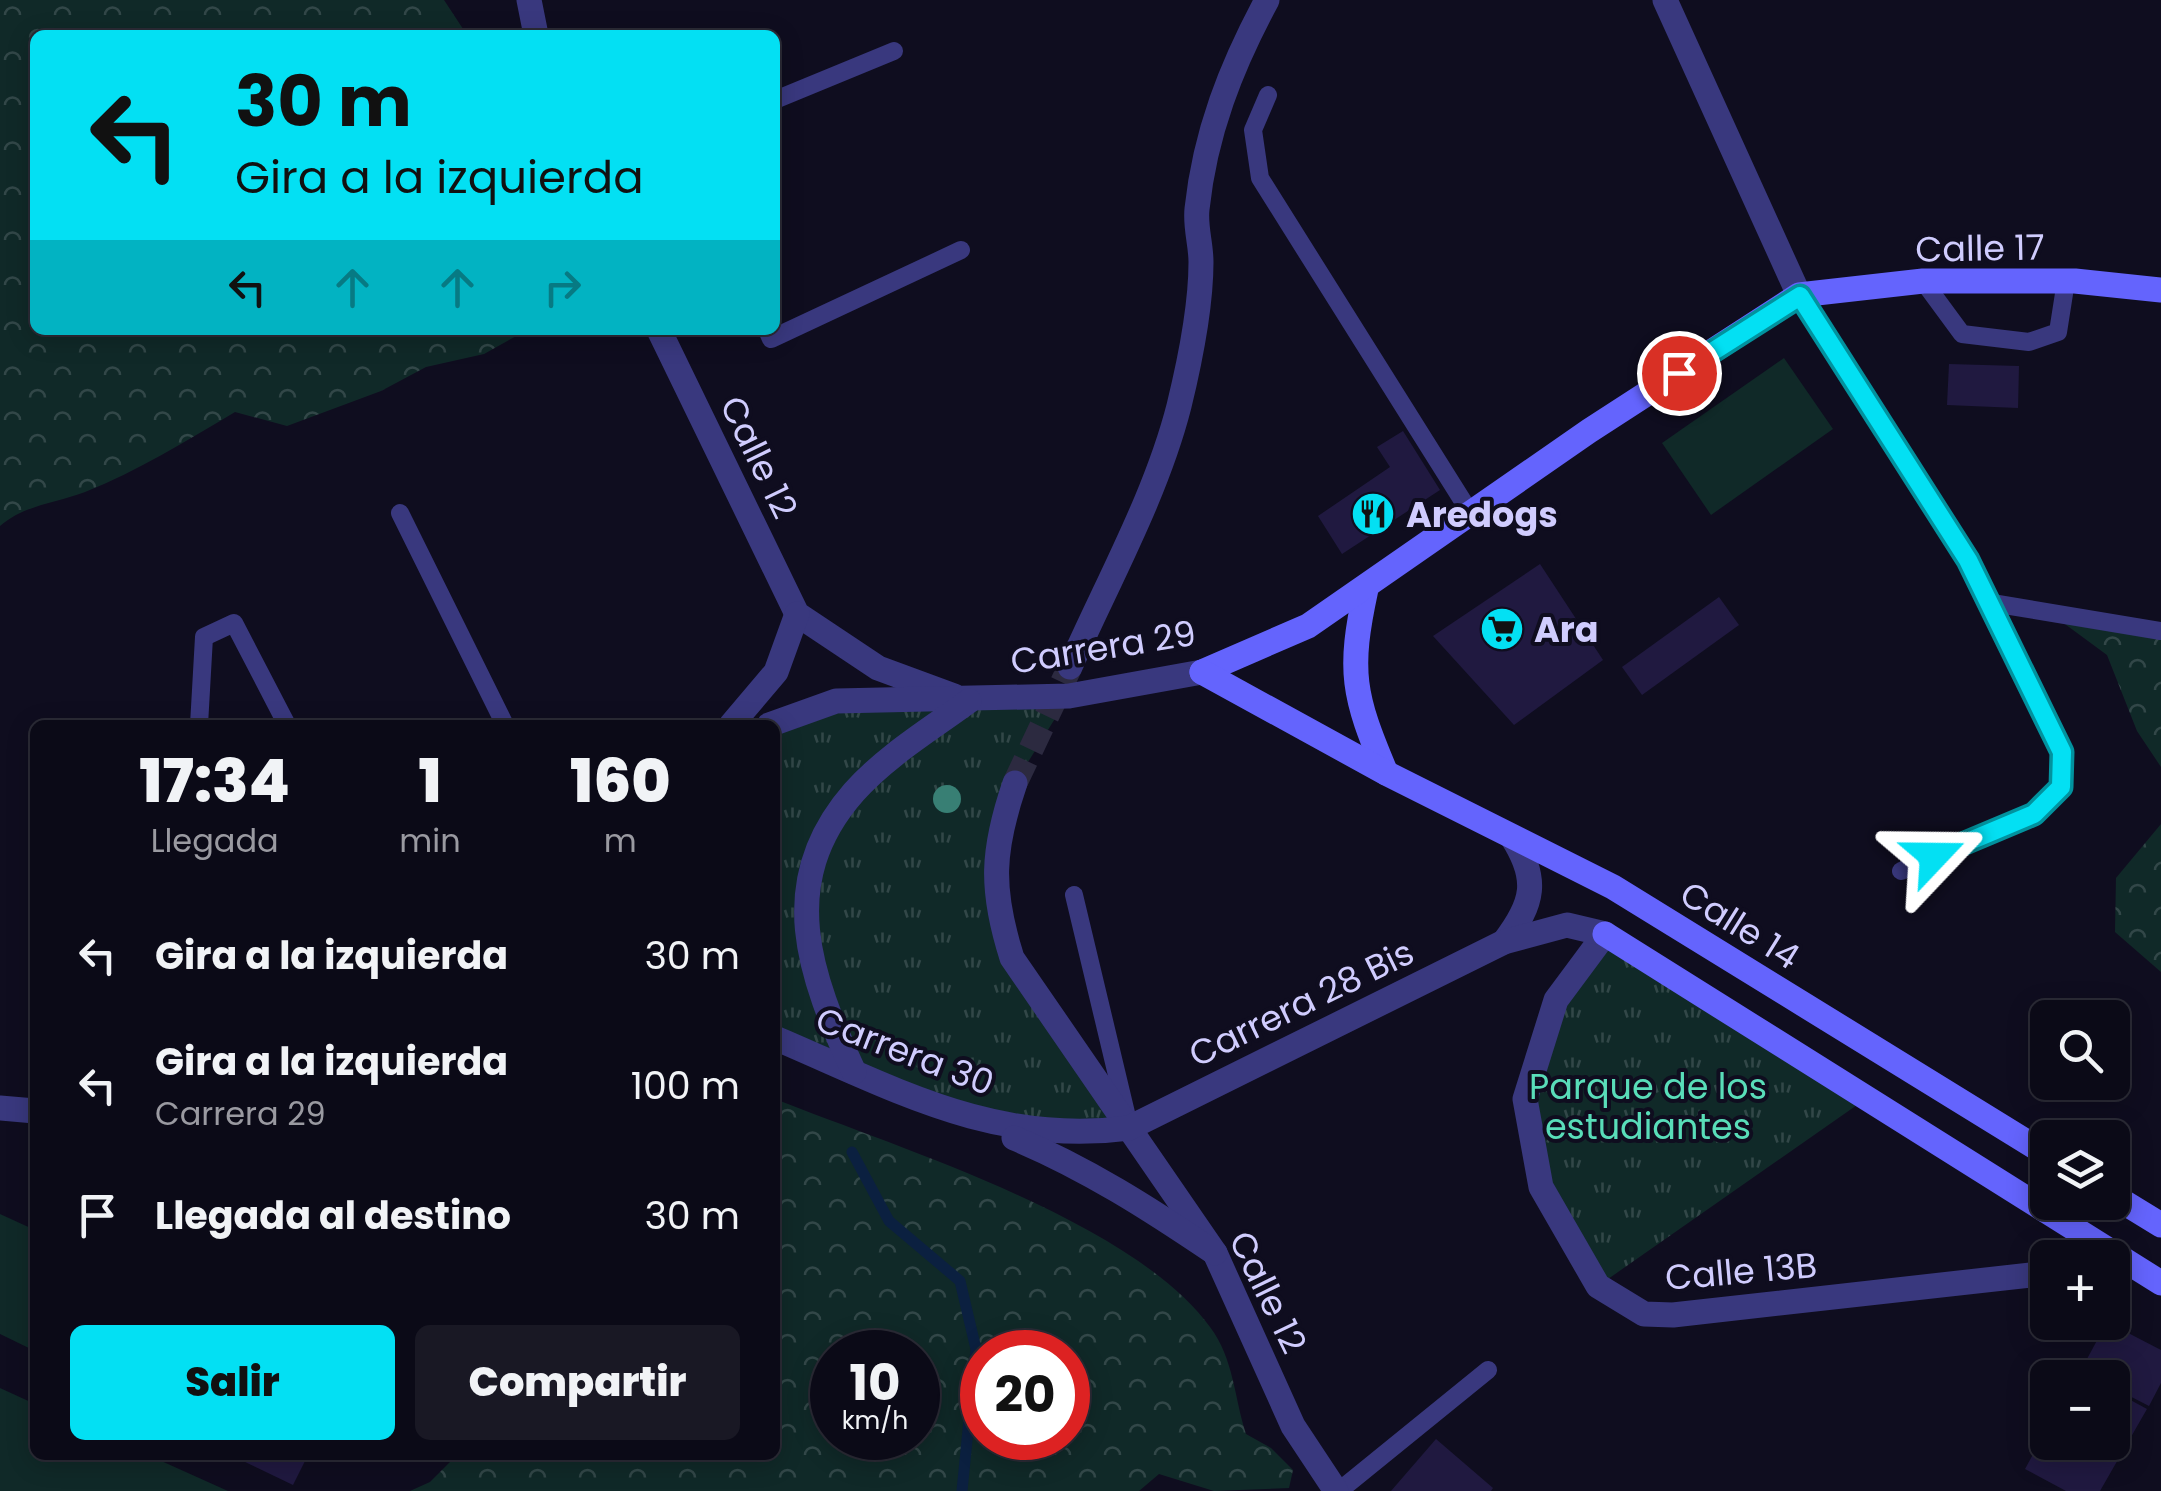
<!DOCTYPE html>
<html lang="es">
<meta charset="utf-8">
<style>
:root{--surface:#0b0a17;--page:#191824;--text:#f1f3f6;--muted:#9a9aa1;--line:#2b2b36;--accent:#03e0f3}
body{margin:0;font-family:Poppins,sans-serif;background:var(--page);color:var(--text);height:100vh;display:flex;flex-direction:column;font-size:38px;white-space:nowrap}
*{box-sizing:border-box;margin:0}
p{font-size:32px;color:var(--muted)}
.icon{flex:none;width:55px;height:55px;fill:none;stroke:currentColor;stroke-width:2;stroke-linecap:round;stroke-linejoin:round}
.map{position:relative;flex:1;overflow:hidden}
.drawer{position:absolute;left:30px;top:720px;width:750px;height:740px;display:flex;flex-direction:column;background:var(--surface);border-radius:15px;box-shadow:0 5px 25px #0003,0 0 0 2px var(--line)}
.drawer>*{flex:none}
.banner{position:absolute;left:30px;top:30px;width:750px;height:305px;border-radius:15px;box-shadow:0 5px 25px #0003,0 0 0 2px var(--line);background:#03e0f3;color:#111;overflow:hidden}
.controls{position:absolute;left:2030px;top:1000px;display:grid;gap:20px}
.controls a{display:grid;place-items:center;width:100px;height:100px;border-radius:15px;background:var(--surface);box-shadow:0 5px 25px #0003,0 0 0 2px var(--line);font-size:50px}
.speed{position:absolute;left:810px;top:1330px;display:flex;gap:20px;font-size:50px;font-weight:700;text-align:center}
.speed>*{display:grid;place-content:center;width:130px;height:130px;border-radius:50%;background:var(--surface);box-shadow:0 5px 25px #0003,0 0 0 2px var(--line);line-height:1}
.speed small{font-size:25px;font-weight:400}
.speed .limit{border:15px solid #d22;background:#fff;color:#111}
.pin{position:absolute;display:grid;place-items:center;width:85px;height:85px;color:#fff;margin:-42px;border:5px solid #fff;border-radius:50%;box-shadow:0 2px 10px #0007}
.me{position:absolute;width:110px;margin:-55px;rotate:67deg;stroke-linejoin:round;filter:drop-shadow(0 0 8px #0008)}
.turn{display:flex;align-items:center;gap:35px;height:210px;padding:0 40px;font-size:45px}
.turn .icon{width:130px;height:130px;stroke-width:2.5}
.turn b{display:block;font-size:70px;line-height:85px}
.lanes{display:flex;align-items:center;height:95px;padding:0 40px;background:#0003;justify-content:center;gap:50px;direction:ltr}
.lanes .off{opacity:.35}
.eta{display:flex;justify-content:space-evenly;align-items:center;height:170px;text-align:center}
.eta b{font-size:60px;font-weight:800;line-height:70px}
.action{display:flex;gap:20px;margin-top:auto;padding:20px 40px}
.action a{flex:1;height:115px;border-radius:15px;background:var(--accent);color:#111;font-size:40px;font-weight:800;line-height:115px;text-align:center}
.action a+a{background:var(--page);color:var(--text)}
ul{padding:0;list-style:none}
li{display:flex;align-items:center;gap:30px;height:130px;padding:0 40px}
li div{flex:1}
li b{display:block;font-size:38px}
li em{font-style:normal}
.map>svg:first-child{display:block}
.grass{fill:url(#grass-tufts)}
.forest{fill:url(#forest-crowns);fill-rule:evenodd}
.pitch{fill:#102928}
.lines{fill:none;stroke-linecap:round;stroke-linejoin:round}
.stream{stroke:#0b2040;stroke-width:11}
.building{fill:#201940}
.minor-tunnel{stroke:#2c2a40;stroke-width:25;stroke-dasharray:25 12;stroke-linecap:butt}
.service{stroke:#39387e;stroke-width:18}
.minor{stroke:#39387e;stroke-width:25}
.tertiary{stroke:#39387e;stroke-width:25}
.secondary{stroke:#6464fd;stroke-width:25}
.tree{fill:#387f74}
.route-casing{stroke:#02929e;stroke-width:25}
.route{stroke:#03e0f3;stroke-width:18}
.labels{text-anchor:middle;dominant-baseline:central;stroke-width:8;stroke-linejoin:round;paint-order:stroke}
.street-label{font-size:35px;fill:#d0ccfe;stroke:#0f0d1f}
.poi-label{font-size:35px;font-weight:bold;fill:#d0ccfe;stroke:#0f0d1f;text-anchor:start}
.park-label{font-size:35px;fill:#59ddb9;stroke:#0f0d1f}
</style>
<div class="map">
<svg width="2161" height="1491" viewBox="0 0 2161 1491">
<defs>
<pattern id="grass-tufts" width="24" height="20" patternUnits="userSpaceOnUse" patternTransform="scale(2.5)"><rect width="24" height="20" fill="#102928"/><path d="M3 7l-1-3M5 7V3M7 7l1-3M15 17l-1-3M17 17v-4M19 17l1-3" fill="none" stroke="#324748"/></pattern>
<pattern id="forest-crowns" width="20" height="18" patternUnits="userSpaceOnUse" patternTransform="scale(2.5)"><rect width="20" height="18" fill="#102928"/><path d="M2 6a3 3 0 1 1 6 0M12 15a3 3 0 1 1 6 0" fill="none" stroke="#324748"/></pattern>
</defs>
<rect width="100%" height="100%" fill="#0f0d1f"/>
<g class="grass">
<polygon points="1069,696 1015,783 998,915 1129,1128 1047,1134 775,1038 775,725 791,715"/>
<polygon points="1605,934 1867,1098 1598,1286 1541,1187 1525,1099 1556,1000"/>
</g>
<g class="forest">
<path d="M 0,0 L 444,0 L 467,35 L 35,35 L 35,330 L 527,330 L 484,354 L 426,367 L 381,391 L 287,426 L 235,412 C 186,441 138,471 85,492 C 56,503 24,505 0,526 Z"/>
<polygon points="2035,602 2161,624 2161,767 2137,731 2107,655"/>
<polygon points="2161,824 2161,972 2115,932 2116,878"/>
<path d="M 775,1099 C 898,1148 1132,1220 1210,1327 C 1234,1359 1234,1397 1246,1434 L 1271,1448 L 1293,1470 L 1289,1488 L 1214,1491 L 1159,1474 L 1139,1491 L 410,1491 L 430,1482 L 457,1455 L 775,1455 ZM 832,1352 L 918,1352 L 918,1438 L 832,1438 ZM 982,1352 L 1068,1352 L 1068,1438 L 982,1438 Z"/>
</g>
<g class="pitch">
<polygon points="1784,358 1833,429 1711,515 1662,443"/>
<polygon points="0,1214 35,1230 35,1351 0,1334"/>
<polygon points="0,1388 35,1404 35,1455 148,1455 228,1491 0,1491"/>
</g>
<g class="lines">
<polyline class="stream" points="852,1152 889,1221 960,1281 976,1349 962,1491"/>
</g>
<g class="building">
<polygon points="1949,364 2019,366 2018,408 1947,405"/>
<polygon points="1403,431 1440,490 1342,554 1318,516 1390,467 1377,447"/>
<polygon points="1540,564 1603,660 1514,725 1433,636"/>
<polygon points="1719,597 1739,625 1642,695 1622,667"/>
<polygon points="2107,1322 2161,1350 2161,1383 2149,1406 2112,1387 2112,1378 2095,1378 2081,1370"/>
<polygon points="2112,1390 2147,1409 2100,1491 2066,1491 2025,1469 2048,1427 2048,1442 2112,1442"/>
<polygon points="1436,1439 1493,1488 1491,1491 1391,1491"/>
<polygon points="241,1455 308,1455 293,1485 239,1459"/>
</g>
<g class="lines">
<polyline class="minor-tunnel" points="1015,783 1070,667"/>
<g class="service">
<polyline points="1268,95 1253,130 1260,178 1471,514"/>
<polyline points="775,100 894,51"/>
<polyline points="1923,281 1962,334 2029,342 2058,332 2066,281"/>
<polyline points="1799,295 1968,560 1986,602 2161,631"/>
<polyline points="767,330 771,339 961,250"/>
<polyline points="400,513 505,725"/>
<polyline points="199,725 204,637 234,623 287,725"/>
<polyline points="1901,871 2035,814 2061,787 2061,752 1986,602"/>
<polyline points="1074,895 1127,1117"/>
<polyline points="1339,1491 1488,1370"/>
</g>
<g class="minor">
<polyline points="529,0 536,35"/>
<polyline points="1665,0 1799,295"/>
<polyline points="659,330 797,614 878,668 954,696"/>
<path d="M 1070,667 C 1107,583 1156,496 1179,406 C 1190,361 1201,309 1201,262 C 1201,244 1195,227 1197,209 C 1205,133 1231,67 1267,0"/>
<polyline points="731,725 776,672 797,614"/>
<path d="M 1015,783 C 992,850 990,889 1012,958 L 1215,1253 L 1293,1426 L 1336,1491"/>
<polyline points="1605,934 1556,1000 1525,1099 1541,1187 1598,1286 1644,1314 1673,1315 2048,1273"/>
</g>
<g class="tertiary">
<polyline points="769,725 836,701 1069,696 1202,672"/>
<path d="M 1504,942 C 1534,903 1539,879 1512,837"/>
<path d="M 775,1038 C 895,1089 995,1146 1129,1128 L 1504,942 L 1567,925 L 1605,934"/>
<path d="M 854,1072 C 810,976 774,883 854,792 C 886,756 931,729 969,701"/>
<polyline points="0,1108 35,1111"/>
<path d="M 1014,1138 C 1086,1168 1150,1209 1215,1253"/>
</g>
<g class="secondary">
<path d="M 1366,589 C 1348,672 1353,695 1386,773"/>
<polyline points="1202,672 1308,626 1589,431 1799,295 1923,281 2075,281 2161,290"/>
<polyline points="1202,672 1386,773 1613,887 2048,1155"/>
<polyline points="1605,934 2161,1283"/>
<polyline points="2112,1195 2161,1225"/>
</g>
</g>
<circle class="tree" cx="947" cy="799" r="14"/>
<g class="lines">
<g class="route-casing">
<polyline id="route" points="1679,373 1800,296 1968,560 2062,752 2061,787 2034,814 1934,856"/>
</g>
<use href="#route" class="route"/>
</g>
<defs>
<g id="restaurant-disc" transform="scale(2.25)"><circle r="9.5" fill="#03e0f3" stroke="#0f0d1f"/><path d="M-5-6h1v4h1v-4h1v4h1v-4h1v5L-1.5 .5V6h-2V.5L-5-1ZM5-6V6H3V1.5H1.5Q1.5-4 5-6Z" fill="#111"/></g>
<g id="supermarket-disc" transform="scale(2.25)"><circle r="9.5" fill="#03e0f3" stroke="#0f0d1f"/><path d="M-6-5.5h2.5l.6 2H6L4.5 2H-2.5L-4.4-4H-6ZM-1.5 3.2a1.3 1.3 0 1 0 .1 0ZM3 3.2a1.3 1.3 0 1 0 .1 0Z" fill="#111"/></g>
</defs>
<g fill-rule="evenodd">
<use href="#restaurant-disc" x="1373" y="514"/>
<use href="#supermarket-disc" x="1502" y="629"/>
</g>
<g class="labels">
<g class="street-label">
<text transform="translate(1980 248) rotate(-1)">Calle 17</text>
<text transform="translate(759 457) rotate(64)">Calle 12</text>
<text transform="translate(1103 647) rotate(-9)">Carrera 29</text>
<text transform="translate(1740 925) rotate(32)">Calle 14</text>
<text transform="translate(1301 1003) rotate(-26)">Carrera 28 Bis</text>
<text transform="translate(905 1051) rotate(21)">Carrera 30</text>
<text transform="translate(1741 1271) rotate(-5)">Calle 13B</text>
<text transform="translate(1268 1292) rotate(64)">Calle 12</text>
</g>
<g class="poi-label">
<text x="1406" y="514">Aredogs</text>
<text x="1534" y="629">Ara</text>
</g>
<g class="park-label">
<text x="1648" y="1086">Parque de los<tspan x="1648" dy="40">estudiantes</tspan></text>
</g>
</g>
</svg>
<div class="controls">
<a><svg class="icon" aria-label="search" viewBox="0 0 24 24"><circle cx="10" cy="10" r="6"/><path d="M15 15l6 6"/></svg></a>
<a><svg class="icon" aria-label="layers" viewBox="0 0 24 24"><path d="M12 4l9 5-9 5-9-5zM3 14l9 5 9-5"/></svg></a>
<a>+</a>
<a>−</a>
</div>
<div class="speed"><div>10<small>km/h</small></div><div class="limit">20</div></div>
<div class="pin" style="left:1679px;top:373px;background:#d93025"><svg class="icon" aria-label="arrive" viewBox="0 0 24 24"><path d="M6 21V4h12l-3 4 3 4H6"/></svg></div>
<svg class="me" style="left:1934px;top:856px" viewBox="-20 -20 40 40"><path d="M0-17L14 15 0 8-14 15z" fill="#03e0f3" stroke="#fff" stroke-width="4"/></svg>
<div class="banner">
<div class="turn"><svg class="icon" aria-label="left" viewBox="0 0 24 24"><path d="M17 20v-9H6M10 6l-5 5 5 5"/></svg><div><b>30 m</b>Gira a la izquierda</div></div>
<div class="lanes"><svg class="icon" aria-label="left" viewBox="0 0 24 24"><path d="M17 20v-9H6M10 6l-5 5 5 5"/></svg><svg class="icon off" aria-label="ahead" viewBox="0 0 24 24"><path d="M12 20V5M6 11l6-6 6 6"/></svg><svg class="icon off" aria-label="ahead" viewBox="0 0 24 24"><path d="M12 20V5M6 11l6-6 6 6"/></svg><svg class="icon off" aria-label="right" viewBox="0 0 24 24"><path d="M7 20v-9h11M14 6l5 5-5 5"/></svg></div>
</div>
<section class="drawer">
<div class="eta">
<div><b>17:34</b><p>Llegada</p></div>
<div><b>1</b><p>min</p></div>
<div><b>160</b><p>m</p></div>
</div>
<ul>
<li><svg class="icon" aria-label="left" viewBox="0 0 24 24"><path d="M17 20v-9H6M10 6l-5 5 5 5"/></svg><div><b>Gira a la izquierda</b></div><em>30 m</em></li>
<li><svg class="icon" aria-label="left" viewBox="0 0 24 24"><path d="M17 20v-9H6M10 6l-5 5 5 5"/></svg><div><b>Gira a la izquierda</b><p>Carrera 29</p></div><em>100 m</em></li>
<li><svg class="icon" aria-label="arrive" viewBox="0 0 24 24"><path d="M6 21V4h12l-3 4 3 4H6"/></svg><div><b>Llegada al destino</b></div><em>30 m</em></li>
</ul>
<div class="action"><a>Salir</a><a>Compartir</a></div>
</section>
</div>
